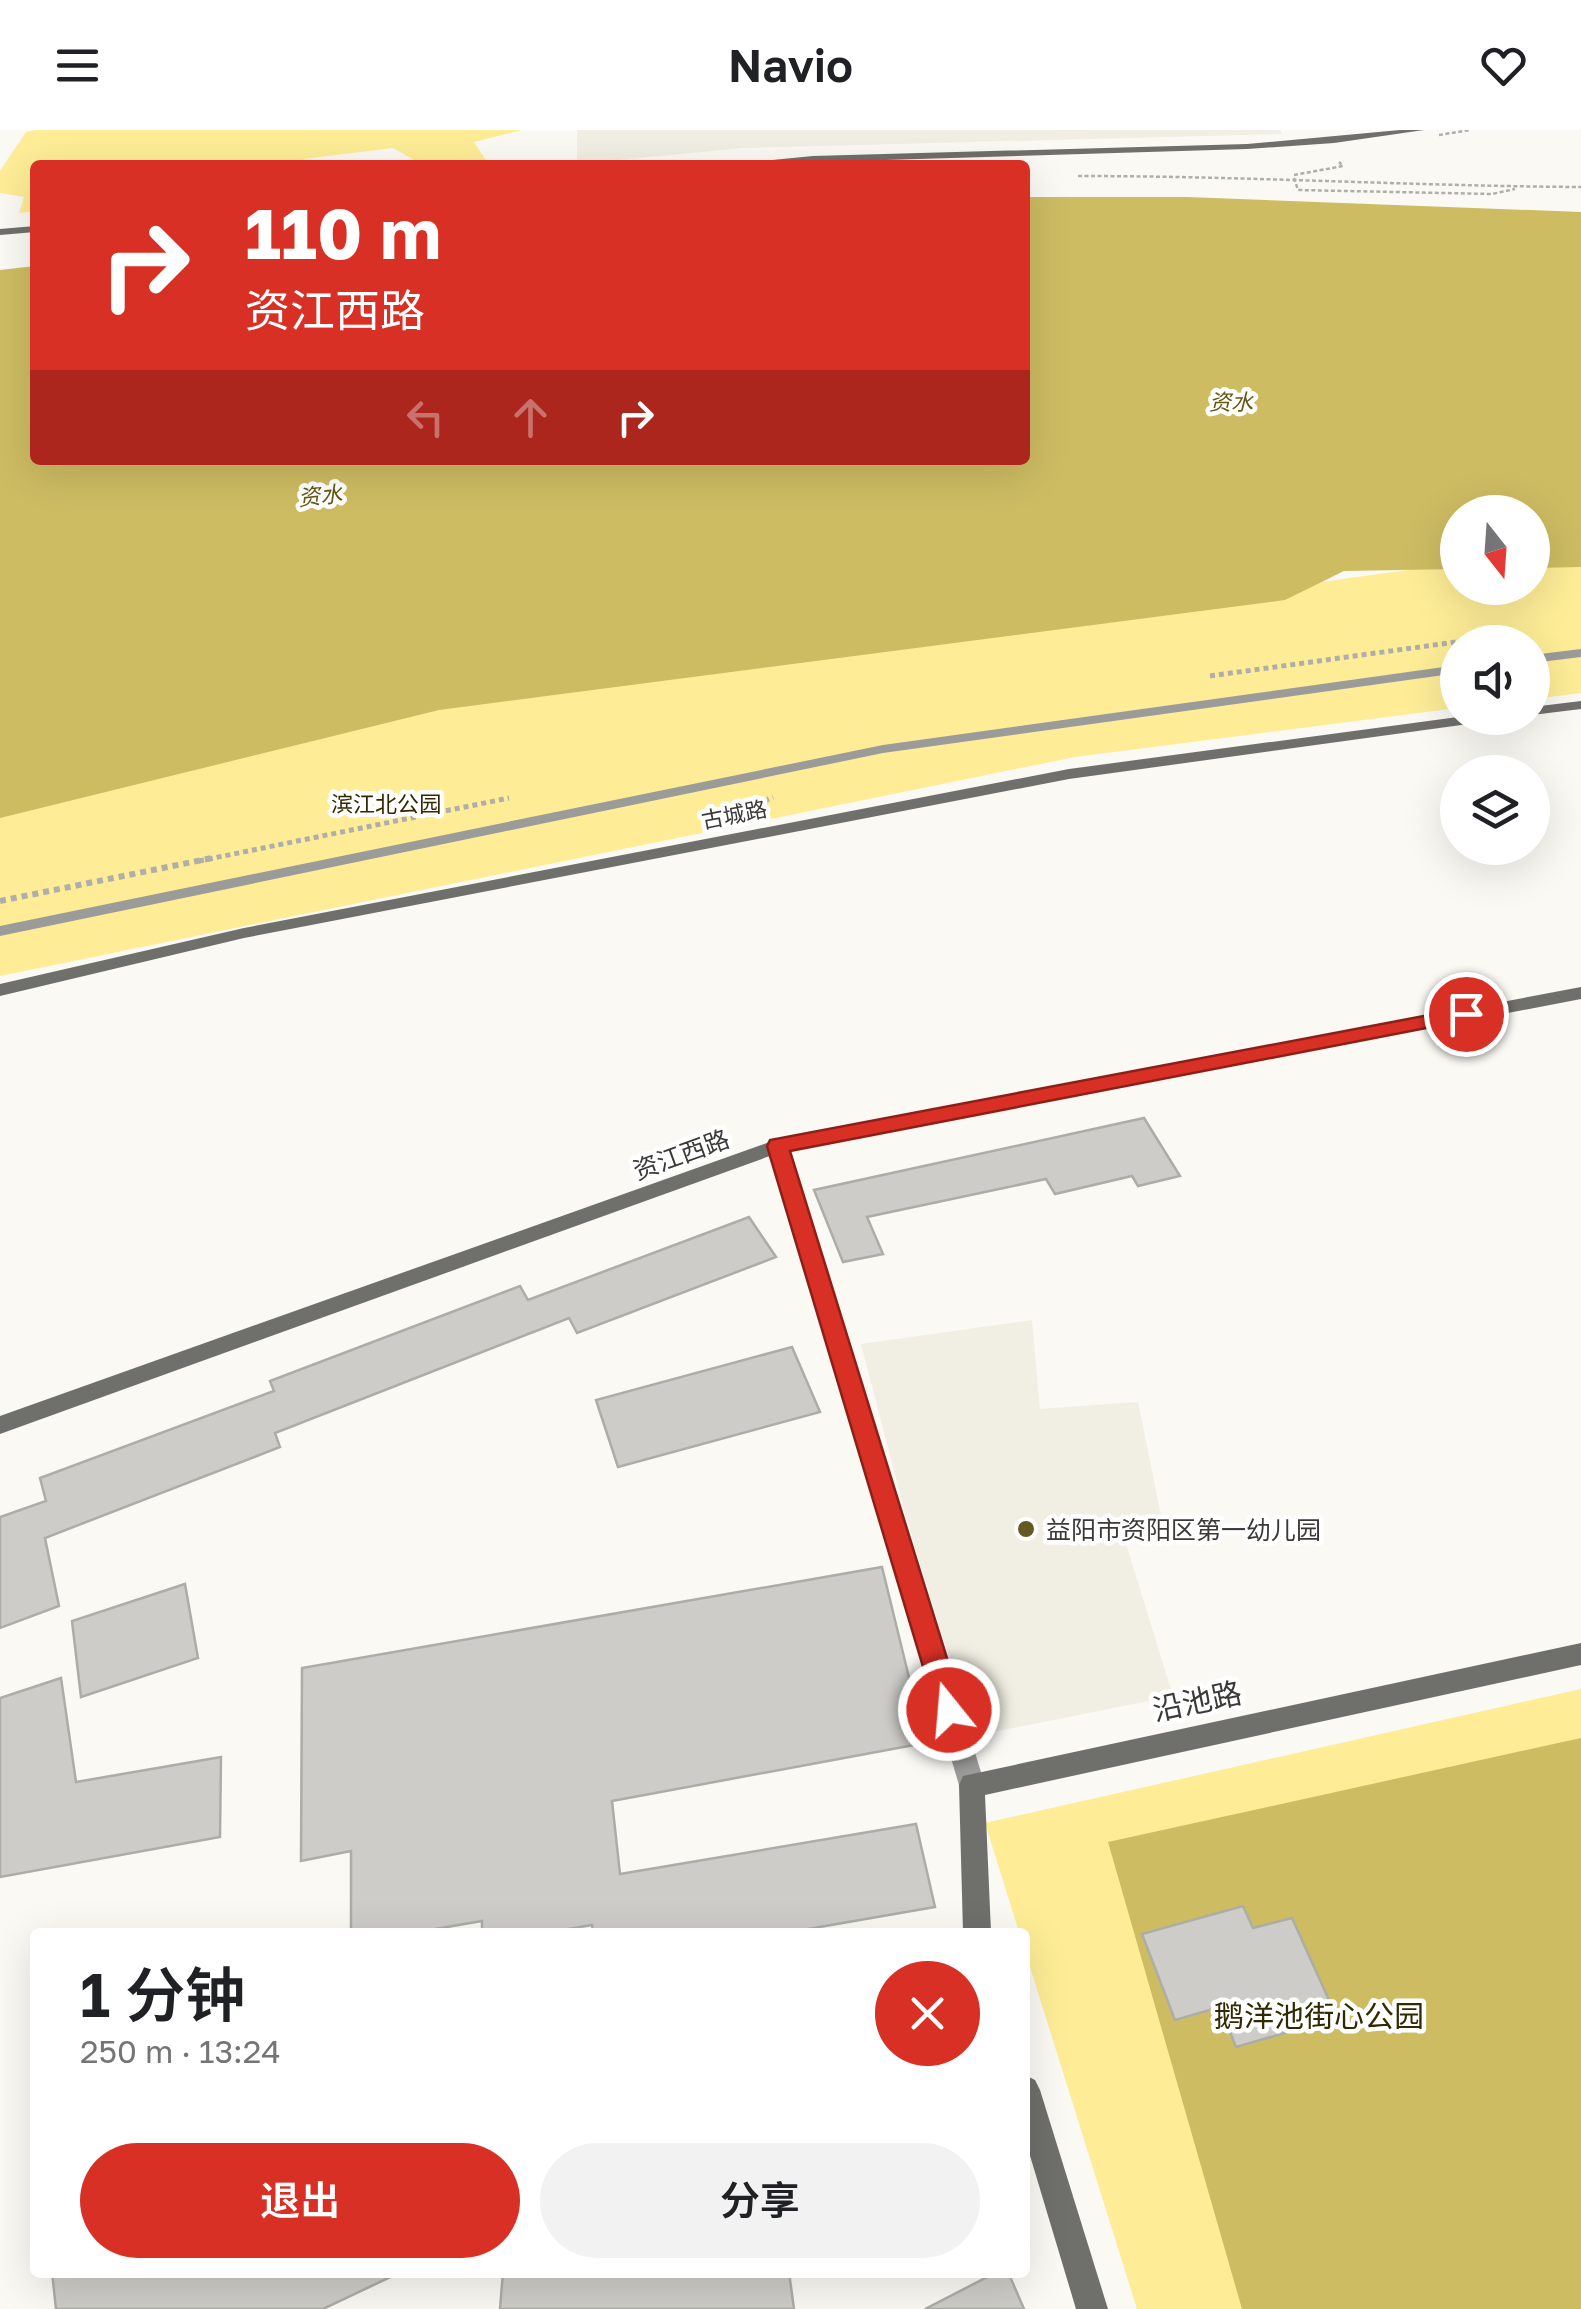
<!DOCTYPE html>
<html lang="zh">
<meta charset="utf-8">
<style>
:root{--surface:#fff;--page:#f2f2f2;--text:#202124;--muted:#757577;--accent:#d93025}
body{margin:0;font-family:"Golos Text","Noto Sans SC",sans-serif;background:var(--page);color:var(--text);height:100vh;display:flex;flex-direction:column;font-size:38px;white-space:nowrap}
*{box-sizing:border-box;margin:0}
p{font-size:32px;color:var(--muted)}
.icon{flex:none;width:55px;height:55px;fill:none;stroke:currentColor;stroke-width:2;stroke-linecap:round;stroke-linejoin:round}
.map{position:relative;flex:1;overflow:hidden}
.details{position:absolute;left:30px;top:1798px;width:1000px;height:350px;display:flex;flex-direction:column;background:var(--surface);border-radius:10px;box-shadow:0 10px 40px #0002}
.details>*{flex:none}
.top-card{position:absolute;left:30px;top:30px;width:1000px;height:305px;border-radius:10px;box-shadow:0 10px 40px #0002;background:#d93025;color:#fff;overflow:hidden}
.needle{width:65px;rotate:163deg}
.buttons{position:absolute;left:1440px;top:365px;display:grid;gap:20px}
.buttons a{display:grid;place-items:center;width:110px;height:110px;border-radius:50%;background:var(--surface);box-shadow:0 10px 40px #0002;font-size:50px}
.pin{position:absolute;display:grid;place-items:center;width:85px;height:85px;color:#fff;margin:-42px;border:5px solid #fff;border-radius:50%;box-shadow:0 2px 10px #0007}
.me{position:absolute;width:110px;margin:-55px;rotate:343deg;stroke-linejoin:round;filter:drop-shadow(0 0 8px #0008)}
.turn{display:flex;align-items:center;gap:35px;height:210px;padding:0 50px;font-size:45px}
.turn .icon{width:130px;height:130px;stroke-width:2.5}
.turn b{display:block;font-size:70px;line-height:85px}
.lanes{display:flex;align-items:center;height:95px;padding:0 50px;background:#0003;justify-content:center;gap:50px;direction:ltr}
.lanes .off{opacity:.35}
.round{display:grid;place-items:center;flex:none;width:105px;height:105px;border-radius:52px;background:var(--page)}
.head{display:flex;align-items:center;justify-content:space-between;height:170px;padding:0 50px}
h1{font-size:60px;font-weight:600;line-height:75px}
.primary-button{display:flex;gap:20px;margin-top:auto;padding:20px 50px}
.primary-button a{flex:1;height:115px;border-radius:60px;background:var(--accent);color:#fff;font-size:40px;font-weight:600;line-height:115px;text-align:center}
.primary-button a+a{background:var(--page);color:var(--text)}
header{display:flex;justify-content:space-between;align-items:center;height:130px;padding:0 50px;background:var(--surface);font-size:45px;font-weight:600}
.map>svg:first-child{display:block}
.built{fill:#f1efe3}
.green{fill:#feed96}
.water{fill:#cdbc62}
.building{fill:#cdccc8;stroke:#adada8;stroke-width:2.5}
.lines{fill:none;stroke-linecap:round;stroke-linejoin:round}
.path-far2{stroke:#afaeab;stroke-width:2.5;stroke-dasharray:4 2.5;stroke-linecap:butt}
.path-far1{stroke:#afaeab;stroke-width:5;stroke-dasharray:5 4;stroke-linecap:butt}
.path{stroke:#afaeab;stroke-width:6;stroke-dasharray:6 5;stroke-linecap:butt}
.street{fill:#9b9b99;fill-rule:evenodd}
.secondary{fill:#6f6f6c;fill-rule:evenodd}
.route{fill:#d93025;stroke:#8d1f18;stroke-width:2.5}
.poi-dot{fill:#625925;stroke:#fff;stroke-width:4}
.labels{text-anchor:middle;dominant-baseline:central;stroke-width:9;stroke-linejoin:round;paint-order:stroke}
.far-water-label{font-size:22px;font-style:italic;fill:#635712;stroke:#fff}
.far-park-label{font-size:22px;fill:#302901;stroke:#fff}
.far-street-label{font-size:22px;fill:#3b3a39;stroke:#fff}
.street-label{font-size:25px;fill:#3b3a39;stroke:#fff}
.poi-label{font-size:25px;fill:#3b3a39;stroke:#fff;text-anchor:start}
.near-street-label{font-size:30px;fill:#3b3a39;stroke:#fff}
.near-park-label{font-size:30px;fill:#302901;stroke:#fff}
</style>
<header><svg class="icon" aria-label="menu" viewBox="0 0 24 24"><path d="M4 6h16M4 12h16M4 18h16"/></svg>Navio<svg class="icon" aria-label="heart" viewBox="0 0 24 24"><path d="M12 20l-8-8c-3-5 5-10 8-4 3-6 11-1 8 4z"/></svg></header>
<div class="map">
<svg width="1581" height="2179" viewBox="0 0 1581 2179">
<rect width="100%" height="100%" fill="#faf9f4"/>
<g class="built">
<polygon points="577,0 1280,0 1282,4 743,18 577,34"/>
<polygon points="1032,1190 1040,1279 1138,1272 1163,1395 1123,1404 1173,1566 973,1606 905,1383 861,1214"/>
</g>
<g class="green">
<polygon points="36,0 522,0 474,12 489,35 423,35 393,18 304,29 305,35 35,35 35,81 19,83 24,67 0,63 0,41 26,2"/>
<polygon points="1581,421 1581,563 1533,569 1532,512 1458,512 1457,578 1075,627 0,846 0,672 372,586 1457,433 1458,458 1532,458 1533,422"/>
<polygon points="1581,1559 1581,2179 1137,2179 1025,1821 1025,1802 1019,1802 985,1693"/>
</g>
<g class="water">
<polygon points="1025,67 1187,67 1581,82 1581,437 1533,438 1532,382 1458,382 1457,439 1344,441 1285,470 439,580 0,688 0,140 35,136 35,330 1025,330"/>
<polygon points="1581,1608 1581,2179 1242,2179 1108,1712"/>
</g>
<g class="building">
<polygon points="1144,988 1180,1046 1138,1056 1132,1046 1055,1064 1046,1049 867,1087 883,1124 843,1132 814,1060"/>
<polygon points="749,1087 776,1127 577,1203 569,1188 275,1303 280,1317 45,1408 59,1476 0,1498 0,1387 46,1371 40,1348 274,1261 270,1251 520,1156 528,1170"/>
<polygon points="792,1217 820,1282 618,1337 596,1270"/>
<polygon points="882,1437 925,1613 612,1671 620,1744 916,1694 935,1777 791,1802 593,1802 592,1795 551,1802 482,1802 482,1791 418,1802 351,1802 351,1721 301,1731 302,1538"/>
<polygon points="185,1454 198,1528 81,1567 72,1491"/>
<polygon points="61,1548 76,1652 221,1627 220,1707 0,1747 0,1568"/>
<polygon points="1243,1776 1253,1798 1292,1788 1337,1888 1236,1917 1220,1877 1175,1890 1142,1804"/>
<polygon points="52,2142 401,2142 323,2179 56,2179"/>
<polygon points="503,2142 789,2142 794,2179 500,2179"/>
<polygon points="997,2142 1008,2142 1024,2179 925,2179"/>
</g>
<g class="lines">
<g class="path-far2">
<polyline points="1439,5 1470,0"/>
<polyline points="1294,45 1343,36 1339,32"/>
<path d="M 1078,46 C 1246,46 1413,56 1581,57"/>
<polyline points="1294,48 1298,60 1492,64 1515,59"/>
</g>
<g class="path-far1">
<polyline points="1210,546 1470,510 1525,507"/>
<polyline points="739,674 751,677 773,667"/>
<polyline points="199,731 509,668"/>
</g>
<polyline class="path" points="0,771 212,728"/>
<g class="street">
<polygon points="1581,519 1581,527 1532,533 1532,525"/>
<polygon points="1458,535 1458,543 883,623 0,806 0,796 883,615"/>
<polygon points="778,1009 788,1016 985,1655 981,1664 972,1668 963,1664 959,1655 768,1016"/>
</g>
<g class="secondary">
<polygon points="1400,0 1424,0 1334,13 1247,19 723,35 813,26 1247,14"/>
<polygon points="35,96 35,102 0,105 0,99"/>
<polygon points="1581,571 1581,579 1532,585 1532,577"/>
<polygon points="1458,587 1490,588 1483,592 1069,649 244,808 0,866 0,854 244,798 1069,639"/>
<polygon points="1581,857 1581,869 781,1022 0,1304 0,1286 778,1009"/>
<polygon points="1581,1513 1581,1535 985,1665 991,1802 963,1802 959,1655 963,1646"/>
<polygon points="1025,1945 1035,1950 1040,1960 1108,2179 1076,2179 1025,2009"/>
</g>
</g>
<polygon class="route" points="1466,878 1473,880 1473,889 790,1021 963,1580 959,1590 949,1594 939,1590 767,1016 770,1010"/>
<circle class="poi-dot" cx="1026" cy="1399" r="10"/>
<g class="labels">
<g class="far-water-label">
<text x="1231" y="271">资水</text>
<text transform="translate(320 365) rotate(-6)">资水</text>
</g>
<g class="far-park-label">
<text x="386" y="673">滨江北公园</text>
</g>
<g class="far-street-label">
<text transform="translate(734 684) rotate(-11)">古城路</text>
</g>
<g class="street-label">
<text transform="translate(681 1024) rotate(-20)">资江西路</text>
</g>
<g class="poi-label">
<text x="1046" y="1399">益阳市资阳区第一幼儿园</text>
</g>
<g class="near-street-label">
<text transform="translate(1197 1571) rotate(-12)">沿池路</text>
</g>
<g class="near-park-label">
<text x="1319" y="1886">鹅洋池街心公园</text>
</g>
</g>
</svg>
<div class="buttons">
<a><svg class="needle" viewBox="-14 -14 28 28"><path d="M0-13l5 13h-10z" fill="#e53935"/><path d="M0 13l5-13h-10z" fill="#757577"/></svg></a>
<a><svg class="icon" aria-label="sound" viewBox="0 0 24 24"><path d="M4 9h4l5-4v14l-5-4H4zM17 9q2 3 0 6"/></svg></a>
<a><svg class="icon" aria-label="layers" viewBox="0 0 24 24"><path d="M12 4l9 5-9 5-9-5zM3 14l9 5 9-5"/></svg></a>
</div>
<div class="pin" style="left:1466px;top:884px;background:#d93025"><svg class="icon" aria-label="arrive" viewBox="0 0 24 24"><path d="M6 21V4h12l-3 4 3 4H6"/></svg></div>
<svg class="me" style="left:949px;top:1580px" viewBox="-20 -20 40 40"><circle r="17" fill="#d93025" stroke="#fff" stroke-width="3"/><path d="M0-11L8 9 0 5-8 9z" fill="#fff"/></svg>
<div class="top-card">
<div class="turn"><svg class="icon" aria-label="right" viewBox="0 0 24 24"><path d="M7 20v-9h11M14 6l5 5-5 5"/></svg><div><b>110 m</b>资江西路</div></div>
<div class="lanes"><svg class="icon off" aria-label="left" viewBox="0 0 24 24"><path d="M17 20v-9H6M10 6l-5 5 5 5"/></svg><svg class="icon off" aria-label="ahead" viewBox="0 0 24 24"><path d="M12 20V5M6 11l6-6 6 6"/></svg><svg class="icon" aria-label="right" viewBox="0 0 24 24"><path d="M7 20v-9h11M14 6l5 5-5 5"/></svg></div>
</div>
<section class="details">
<div class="head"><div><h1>1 分钟</h1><p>250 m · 13:24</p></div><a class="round" style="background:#d93025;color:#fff"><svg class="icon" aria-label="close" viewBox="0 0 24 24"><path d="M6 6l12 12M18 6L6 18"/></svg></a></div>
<div class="primary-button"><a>退出</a><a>分享</a></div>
</section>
</div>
